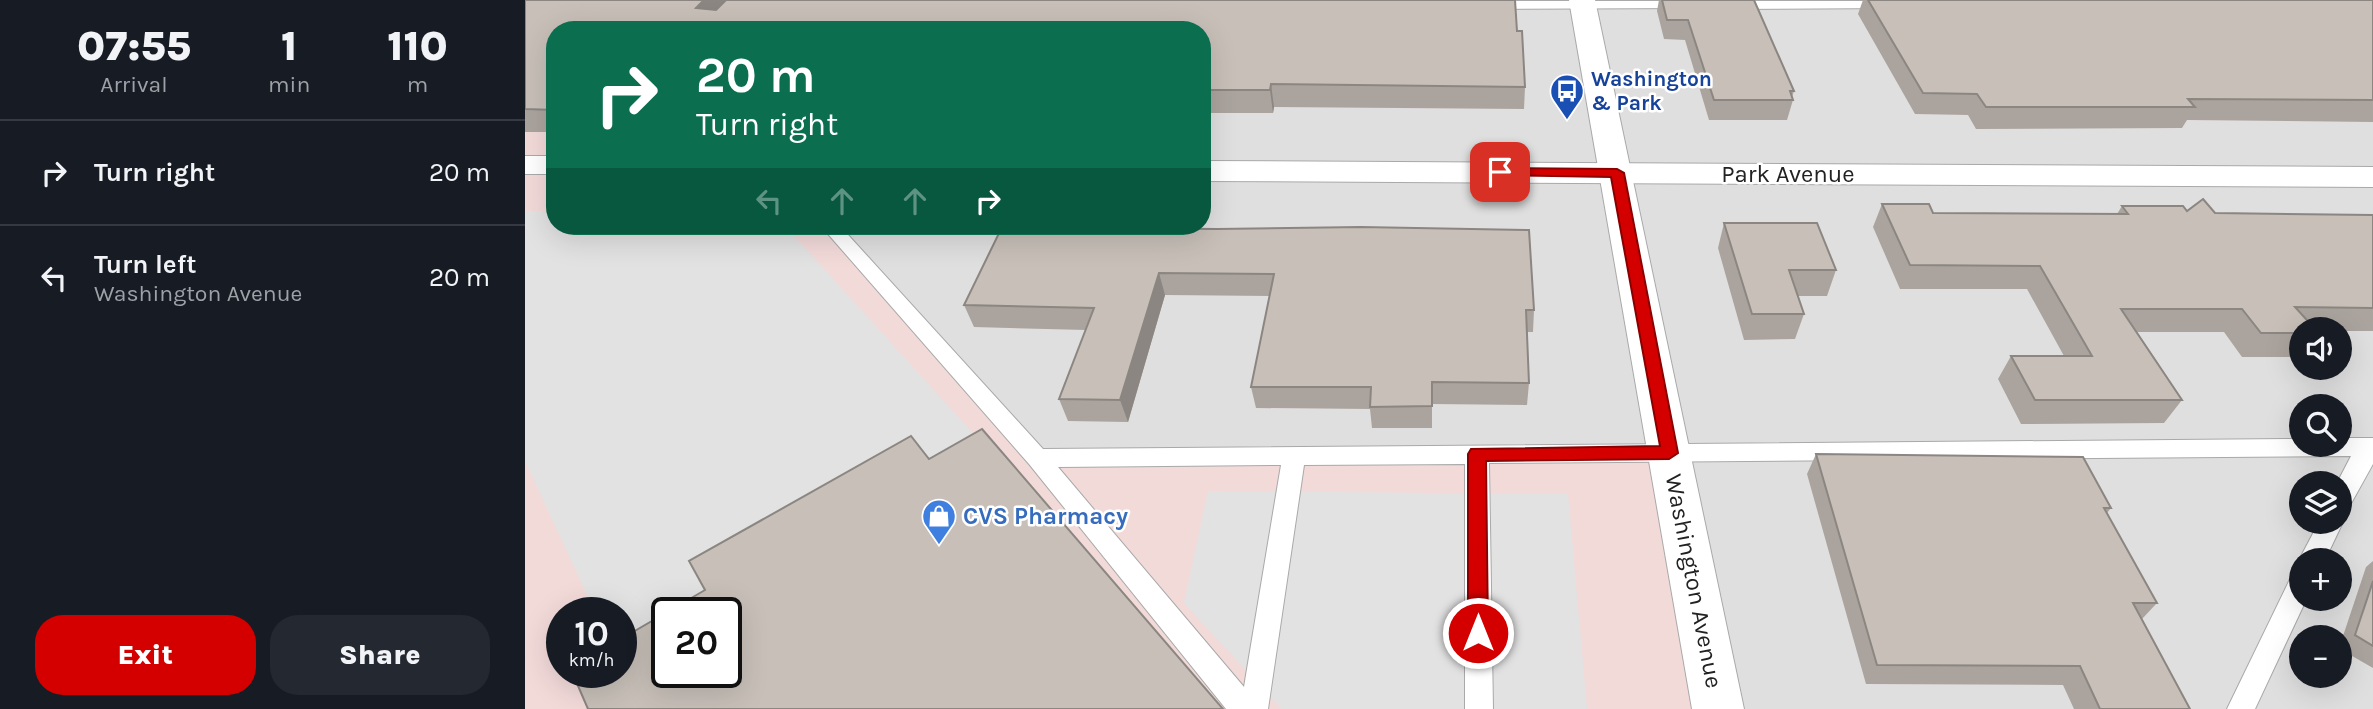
<!DOCTYPE html>
<meta charset="utf-8">
<style>
:root{--surface:#171b24;--page:#242831;--text:#f1f3f6;--muted:#9ea1a6;--line:#363941;--accent:#d40000}
body{margin:0;font-family:Karla,sans-serif;background:var(--page);color:var(--text);height:100vh;display:flex;flex-direction:column;font-size:26px;white-space:nowrap}
*{box-sizing:border-box;margin:0}
p{font-size:23px;color:var(--muted)}
.icon{flex:none;width:38px;height:38px;fill:none;stroke:currentColor;stroke-width:2;stroke-linecap:round;stroke-linejoin:round}
.map{position:relative;flex:1;overflow:hidden}
.sheet{display:flex;flex-direction:column;background:var(--surface);width:525px}
.sheet>*{flex:none}
.banner{position:absolute;left:21px;top:21px;width:665px;height:214px;border-radius:28px;box-shadow:0 7px 28px #0002;background:#0b6e4f;color:#fff;overflow:hidden}
.tools{position:absolute;left:1764px;top:317px;display:grid;gap:14px}
.tools a{display:grid;place-items:center;width:63px;height:63px;border-radius:50%;background:var(--surface);box-shadow:0 7px 28px #0002;font-size:35px}
.speed{position:absolute;left:21px;top:597px;display:flex;gap:14px;font-size:35px;font-weight:700;text-align:center}
.speed>*{display:grid;place-content:center;width:91px;height:91px;border-radius:50%;background:var(--surface);box-shadow:0 7px 28px #0002;line-height:1}
.speed small{font-size:18px;font-weight:400}
.speed .limit{border:4px solid #111;border-radius:10px;background:#fff;color:#111}
.pin{position:absolute;display:grid;place-items:center;width:60px;height:60px;color:#fff;margin:-30px;border-radius:14px;box-shadow:0 4px 10px #0006}
.me{position:absolute;width:77px;margin:-38px;rotate:0deg;stroke-linejoin:round;filter:drop-shadow(0 0 5px #0008)}
.turn{display:flex;align-items:center;gap:24px;height:147px;padding:0 35px;font-size:32px}
.turn .icon{width:91px;height:91px;stroke-width:2.5}
.turn b{display:block;font-size:49px;line-height:60px}
.lanes{display:flex;align-items:center;height:66px;padding:0 35px;background:#0003;justify-content:center;gap:35px;direction:ltr}
.lanes .off{opacity:.35}
.eta{display:flex;justify-content:space-evenly;align-items:center;height:119px;text-align:center}
.eta b{font-size:42px;font-weight:800;line-height:49px}
.button{display:flex;gap:14px;margin-top:auto;padding:14px 35px}
.button a{flex:1;height:80px;border-radius:28px;background:var(--accent);color:#fff;font-size:28px;font-weight:800;line-height:80px;text-align:center}
.button a+a{background:var(--page);color:var(--text)}
ul{padding:0;list-style:none}
li{display:flex;align-items:center;gap:21px;height:105px;padding:0 35px;border-top:2px solid var(--line)}
li div{flex:1}
li b{display:block;font-size:26px}
li em{font-style:normal}
main{display:flex;flex:1;min-height:0}
.map>svg:first-child{display:block}
.residential{fill:#e0dfdf;fill-rule:evenodd}
.commercial{fill:#f2dad9;fill-rule:evenodd}
.parking{fill:#e2e2e2}
.lines{fill:none;stroke-linecap:round;stroke-linejoin:round}
.service-casing{stroke:#a9a9a9;stroke-width:2}
.minor-casing{stroke:#a9a9a9;stroke-width:2}
.tertiary-casing{stroke:#a9a9a9;stroke-width:2}
.service{fill:#fff;fill-rule:evenodd}
.minor{fill:#fff;fill-rule:evenodd}
.tertiary{fill:#fff;fill-rule:evenodd}
.wall{fill:#aba49e}
.shaded-wall{fill:#8b8681}
.building{fill:#c7bfb8;stroke:#8b8681;stroke-width:2;fill-rule:evenodd}
.route{fill:#d40000;stroke:#8a0000;stroke-width:2}
.labels{text-anchor:middle;dominant-baseline:central;stroke-width:5;stroke-linejoin:round;paint-order:stroke}
.far-transit-label{font-size:21px;font-weight:bold;fill:#164399;stroke:#fff;text-anchor:start}
.street-label{font-size:24px;fill:#222;stroke:#fff}
.shop-label{font-size:24px;font-weight:bold;fill:#366cbe;stroke:#fff;text-anchor:start}
</style>
<main>
<section class="sheet">
<div class="eta">
<div><b>07:55</b><p>Arrival</p></div>
<div><b>1</b><p>min</p></div>
<div><b>110</b><p>m</p></div>
</div>
<ul>
<li><svg class="icon" aria-label="right" viewBox="0 0 24 24"><path d="M7 20v-9h11M14 6l5 5-5 5"/></svg><div><b>Turn right</b></div><em>20 m</em></li>
<li><svg class="icon" aria-label="left" viewBox="0 0 24 24"><path d="M17 20v-9H6M10 6l-5 5 5 5"/></svg><div><b>Turn left</b><p>Washington Avenue</p></div><em>20 m</em></li>
</ul>
<div class="button"><a>Exit</a><a>Share</a></div>
</section>
<div class="map">
<svg width="1848" height="709" viewBox="0 0 1848 709">
<rect width="100%" height="100%" fill="#f2efe9"/>
<path class="residential" d="M 0,0 L 1848,0 L 1848,709 L 1193,709 L 512,458 L 305,226 L 677,226 L 677,30 L 193,30 ZM 1776,329 L 1815,329 L 1815,368 L 1776,368 ZM 1776,406 L 1815,406 L 1815,444 L 1776,444 ZM 1776,483 L 1815,483 L 1815,522 L 1776,522 ZM 1776,560 L 1815,560 L 1815,598 L 1776,598 ZM 1776,637 L 1815,637 L 1815,676 L 1776,676 Z"/>
<path class="commercial" d="M 0,21 L 193,30 L 30,30 L 30,226 L 305,226 L 512,458 L 1145,453 L 1193,709 L 0,709 ZM 37,612 L 96,612 L 96,672 L 37,672 ZM 142,612 L 201,612 L 201,672 L 142,672 Z"/>
<g class="parking">
<polygon points="0,211 30,212 30,226 260,226 455,441 142,612 96,648 96,612 70,612 0,461"/>
<polygon points="683,491 1043,494 1062,709 756,709 659,603"/>
</g>
<g class="lines">
<g class="service-casing">
<g id="service">
<polygon points="1160,1 1165,2 1165,8 965,9 958,5 965,1"/>
<polygon points="1363,1 1368,2 1368,8 1203,9 1196,5 1203,1"/>
<path d="M 296,226 L 315,226 L 518,449 L 1776,439 L 1776,444 L 1815,444 L 1815,438 L 1848,438 L 1848,464 L 1823,509 L 1815,512 L 1812,483 L 1826,456 L 964,463 L 968,709 L 940,709 L 940,464 L 779,465 L 743,709 L 701,709 L 504,464 ZM 756,465 L 719,687 L 533,467 Z"/>
<polygon points="1815,515 1818,522 1800,560 1776,560 1776,564 1774,560 1794,522 1815,522"/>
<polygon points="1776,572 1776,598 1782,598 1730,709 1702,709 1767,575"/>
</g>
</g>
<g class="minor-casing">
<g id="minor">
<rect x="0" y="156" width="30" height="18"/>
<polygon points="677,161 1848,167 1848,187 677,181"/>
</g>
</g>
<g class="tertiary-casing">
<polygon id="tertiary" points="1044,0 1070,0 1219,709 1167,709"/>
</g>
<use href="#service" class="service"/>
<use href="#minor" class="minor"/>
<use href="#tertiary" class="tertiary"/>
</g>
<g class="wall">
<polygon points="0,0 992,31 1000,87 999,109 749,107 748,113 677,113 677,30 30,30 30,132 0,132"/>
<polygon points="1134,0 1229,0 1269,91 1267,97 1268,100 1262,120 1184,120 1160,40 1139,39 1132,11"/>
<polygon points="1338,0 1848,0 1848,122 1662,120 1657,128 1451,129 1443,115 1390,114 1333,14"/>
<polygon points="1357,204 1408,213 1592,214 1597,206 1690,213 1848,215 1848,331 1815,331 1815,329 1776,329 1776,353 1773,357 1717,357 1699,332 1612,332 1657,400 1639,423 1496,424 1473,379 1486,356 1539,356 1502,289 1375,289 1348,227"/>
<polygon points="1199,223 1311,270 1302,296 1273,296 1279,314 1270,339 1219,340 1193,248"/>
<polygon points="477,227 1009,310 1008,332 1002,332 1004,383 1002,405 907,404 907,428 847,428 845,409 731,408 726,387 745,296 640,295 603,422 543,421 534,399 561,330 449,327 439,305"/>
<polygon points="1291,454 1586,508 1582,513 1632,603 1617,619 1665,709 1549,709 1538,685 1341,684 1282,474"/>
<polygon points="1848,561 1848,668 1815,649 1815,645 1841,567"/>
</g>
<g class="shaded-wall">
<polygon points="179,0 211,0 184,30 171,8"/>
<polygon points="746,84 749,107 748,113 745,90"/>
<polygon points="634,273 640,295 603,422 595,400"/>
</g>
<g class="building">
<polygon points="0,0 179,0 171,8 191,10 201,0 990,0 992,31 997,31 1000,87 746,84 745,90 677,90 677,30 30,30 30,110 0,109"/>
<polygon points="1137,0 1229,0 1269,91 1265,91 1268,100 1189,100 1163,20 1142,20"/>
<polygon points="1343,0 1848,0 1848,100 1663,99 1670,107 1461,107 1452,94 1398,93"/>
<polygon points="1678,199 1690,213 1848,215 1848,308 1770,307 1790,329 1776,329 1776,333 1736,333 1717,309 1596,309 1657,400 1510,400 1486,356 1567,356 1515,266 1385,265 1357,204 1404,204 1408,213 1603,214 1597,206 1658,206 1662,211"/>
<polygon points="1199,223 1292,223 1311,270 1264,270 1279,314 1227,314"/>
<polygon points="477,227 692,229 836,227 1004,230 1009,310 1001,310 1004,383 907,382 907,406 845,407 846,387 726,387 749,274 634,273 595,400 534,399 569,308 439,305"/>
<path d="M 457,429 L 698,709 L 63,709 L 47,672 L 96,672 L 96,639 L 180,590 L 164,561 L 386,436 L 404,459 ZM 142,612 L 201,612 L 201,672 L 142,672 Z"/>
<polygon points="1291,454 1558,457 1586,508 1579,508 1632,603 1608,603 1665,709 1575,709 1555,666 1352,665"/>
<polygon points="1848,581 1848,646 1830,635"/>
</g>
<polygon class="route" points="975,168 1092,169 1099,173 1153,453 1144,459 961,461 963,633 960,639 953,642 946,639 943,633 943,454 946,449 1135,446 1086,177 971,175 971,170"/>
<defs>
<g id="bus-pin" transform="scale(1.75)"><path d="M0 17L-7.5 6A9.5 9.5 0 1 1 7.5 6Z" fill="#1a4fb4" stroke="#fff"/><path d="M-5-6H5V4H4V6H2V4H-2V6H-4V4H-5ZM-3.5-4V0h7V-4ZM-3.5 1.2v1.5H-2V1.2ZM2 1.2v1.5H3.5V1.2Z" fill="#fff"/></g>
<g id="shop-pin" transform="scale(1.75)"><path d="M0 17L-7.5 6A9.5 9.5 0 1 1 7.5 6Z" fill="#3f7fe0" stroke="#fff"/><path d="M-5-2.5h2.3a2.7 3.5 0 0 1 5.4 0H5L5.5 6h-11ZM-1.5-2.5h3a1.5 2.3 0 0 0-3 0Z" fill="#fff"/></g>
</defs>
<g fill-rule="evenodd">
<use href="#bus-pin" x="1042" y="91"/>
<use href="#shop-pin" x="414" y="516"/>
</g>
<g class="labels">
<g class="far-transit-label">
<text x="1066" y="79">Washington<tspan x="1066" dy="24">&amp; Park</tspan></text>
</g>
<g class="street-label">
<text x="1263" y="174">Park Avenue</text>
<text transform="translate(1169 581) rotate(79)">Washington Avenue</text>
</g>
<g class="shop-label">
<text x="438" y="516">CVS Pharmacy</text>
</g>
</g>
</svg>
<div class="tools">
<a><svg class="icon" aria-label="sound" viewBox="0 0 24 24"><path d="M4 9h4l5-4v14l-5-4H4zM17 9q2 3 0 6"/></svg></a>
<a><svg class="icon" aria-label="search" viewBox="0 0 24 24"><circle cx="10" cy="10" r="6"/><path d="M15 15l6 6"/></svg></a>
<a><svg class="icon" aria-label="layers" viewBox="0 0 24 24"><path d="M12 4l9 5-9 5-9-5zM3 14l9 5 9-5"/></svg></a>
<a>+</a>
<a>−</a>
</div>
<div class="speed"><div>10<small>km/h</small></div><div class="limit">20</div></div>
<div class="pin" style="left:975px;top:172px;background:#d93025"><svg class="icon" aria-label="arrive" viewBox="0 0 24 24"><path d="M6 21V4h12l-3 4 3 4H6"/></svg></div>
<svg class="me" style="left:953px;top:633px" viewBox="-20 -20 40 40"><circle r="17" fill="#d40000" stroke="#fff" stroke-width="3"/><path d="M0-11L8 9 0 5-8 9z" fill="#fff"/></svg>
<div class="banner">
<div class="turn"><svg class="icon" aria-label="right" viewBox="0 0 24 24"><path d="M7 20v-9h11M14 6l5 5-5 5"/></svg><div><b>20 m</b>Turn right</div></div>
<div class="lanes"><svg class="icon off" aria-label="left" viewBox="0 0 24 24"><path d="M17 20v-9H6M10 6l-5 5 5 5"/></svg><svg class="icon off" aria-label="ahead" viewBox="0 0 24 24"><path d="M12 20V5M6 11l6-6 6 6"/></svg><svg class="icon off" aria-label="ahead" viewBox="0 0 24 24"><path d="M12 20V5M6 11l6-6 6 6"/></svg><svg class="icon" aria-label="right" viewBox="0 0 24 24"><path d="M7 20v-9h11M14 6l5 5-5 5"/></svg></div>
</div>
</div>
</main>
